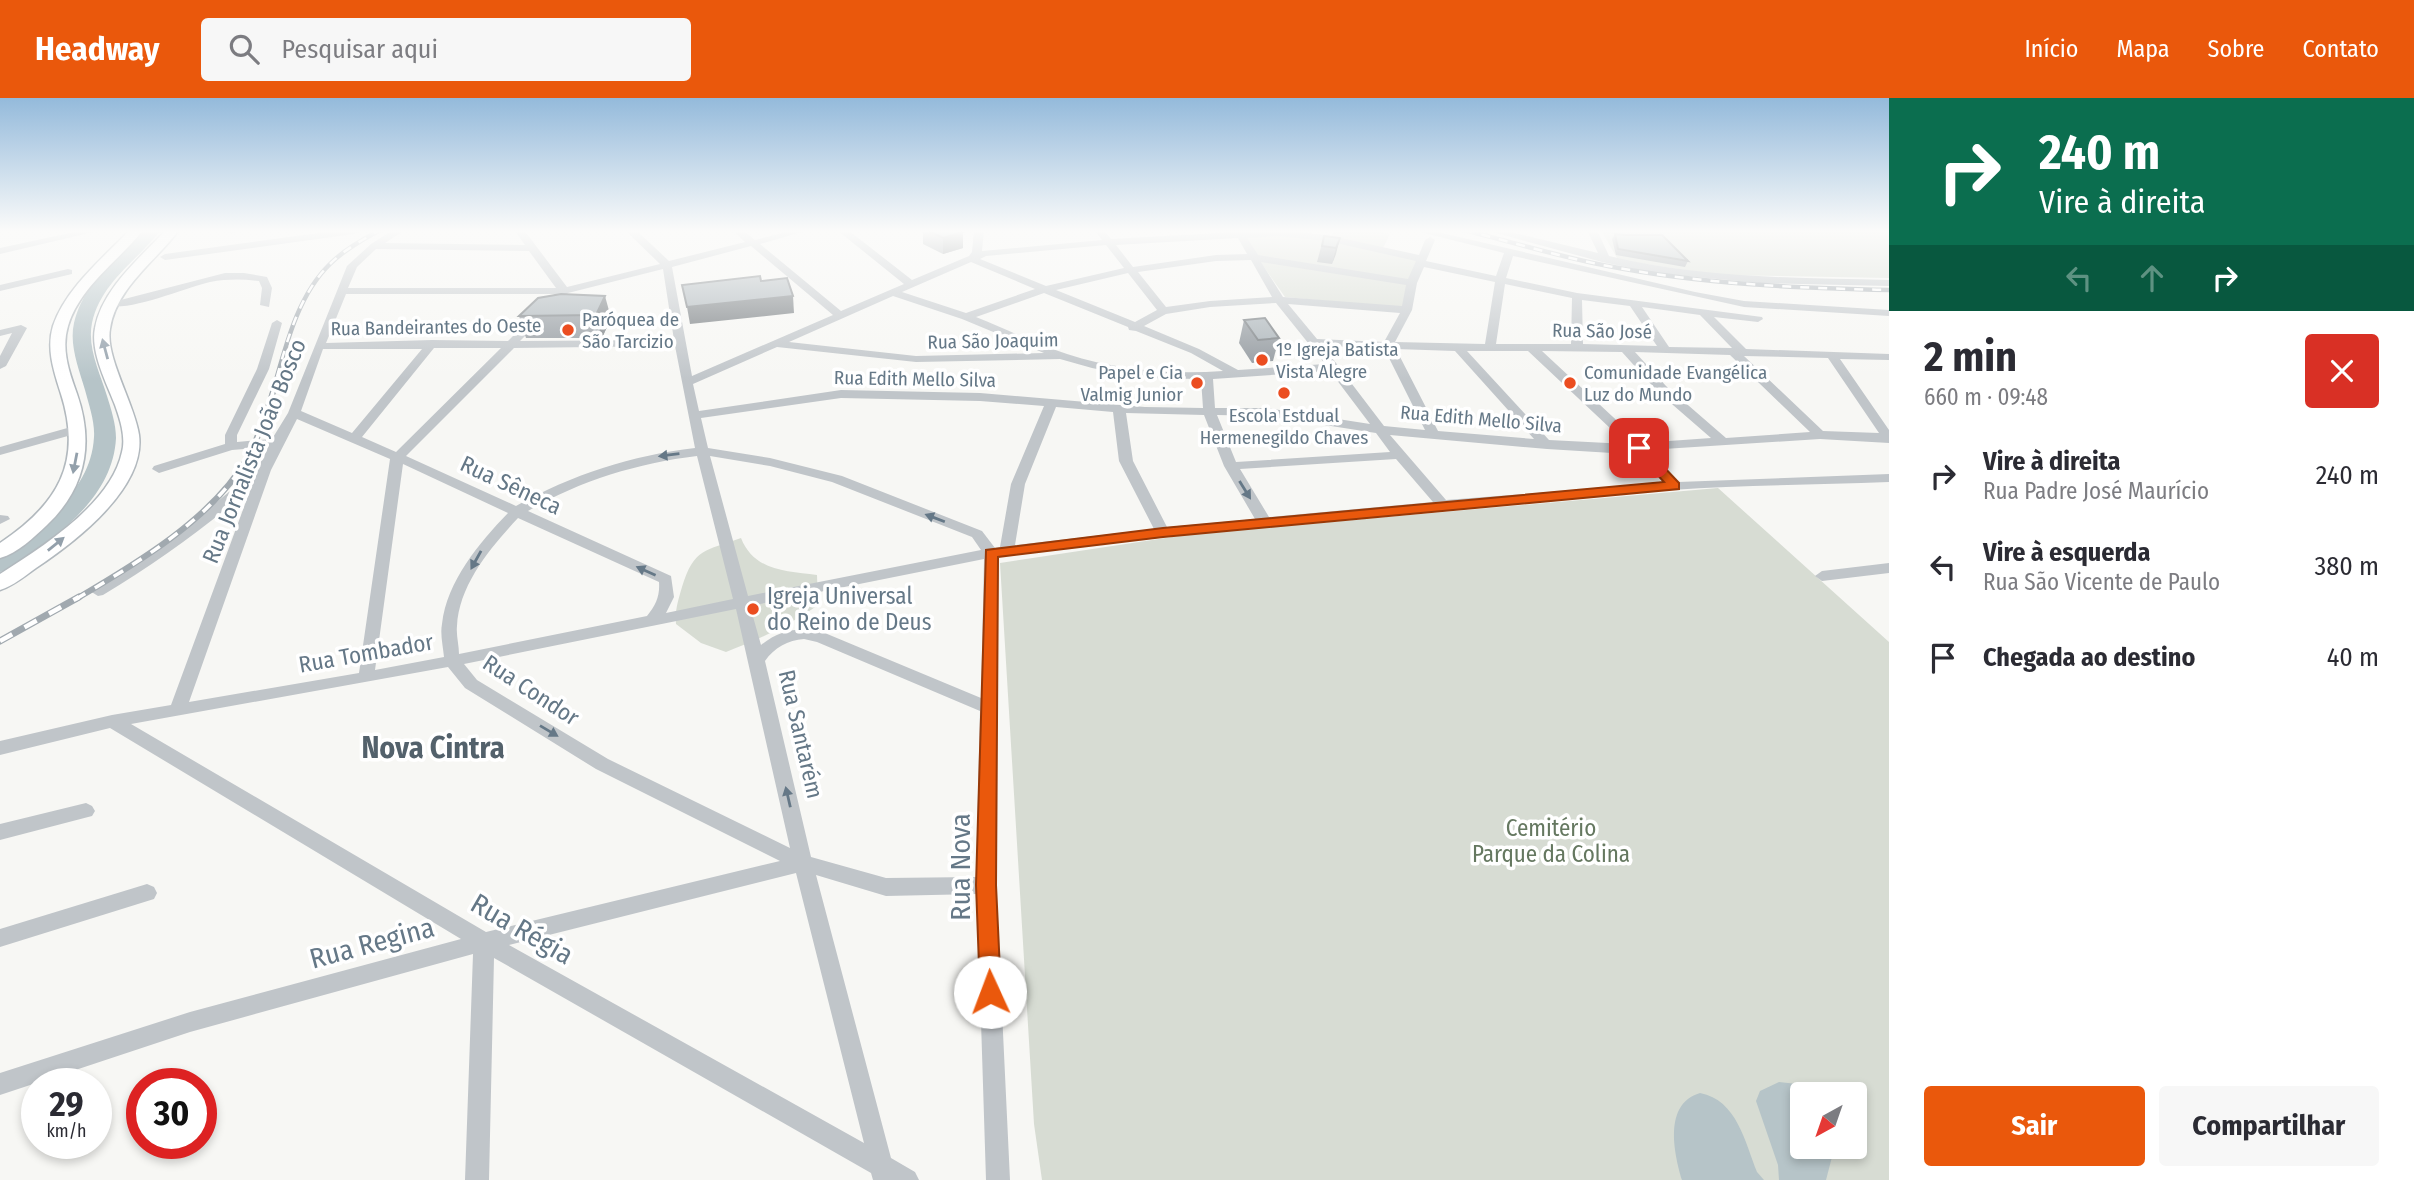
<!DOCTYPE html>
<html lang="pt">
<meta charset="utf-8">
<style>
:root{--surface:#fff;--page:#f7f7f7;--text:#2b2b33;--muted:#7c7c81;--accent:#ea580c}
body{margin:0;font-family:"Fira Sans Condensed",sans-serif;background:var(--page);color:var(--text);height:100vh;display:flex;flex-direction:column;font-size:26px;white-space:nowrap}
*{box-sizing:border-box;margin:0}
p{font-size:23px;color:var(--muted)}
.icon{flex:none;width:38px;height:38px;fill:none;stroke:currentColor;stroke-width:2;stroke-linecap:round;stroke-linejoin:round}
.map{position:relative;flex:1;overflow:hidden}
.drawer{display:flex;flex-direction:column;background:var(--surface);width:525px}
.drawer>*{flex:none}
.banner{background:#0b6e4f;color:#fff;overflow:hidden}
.needle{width:46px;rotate:220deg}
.buttons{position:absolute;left:1790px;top:984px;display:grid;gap:14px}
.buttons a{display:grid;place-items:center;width:77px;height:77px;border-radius:7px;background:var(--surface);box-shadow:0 4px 10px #0003;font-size:35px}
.speed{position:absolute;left:21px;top:970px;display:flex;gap:14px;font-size:35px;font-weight:700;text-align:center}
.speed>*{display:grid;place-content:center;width:91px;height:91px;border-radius:50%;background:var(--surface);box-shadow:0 4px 10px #0003;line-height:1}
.speed small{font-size:18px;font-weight:400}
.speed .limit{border:10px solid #d22;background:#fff;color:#111}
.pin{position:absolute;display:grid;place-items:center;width:60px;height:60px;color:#fff;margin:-30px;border-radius:14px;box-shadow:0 4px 10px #0006}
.me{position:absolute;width:77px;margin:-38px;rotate:358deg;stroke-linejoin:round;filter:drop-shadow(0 0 5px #0008)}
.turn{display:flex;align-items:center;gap:24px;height:147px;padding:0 35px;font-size:32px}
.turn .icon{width:91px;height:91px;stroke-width:2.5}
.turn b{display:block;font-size:49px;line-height:60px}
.lanes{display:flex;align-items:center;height:66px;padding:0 35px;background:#0003;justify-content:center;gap:35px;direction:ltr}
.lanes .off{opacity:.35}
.round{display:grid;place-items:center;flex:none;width:74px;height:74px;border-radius:7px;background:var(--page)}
.headline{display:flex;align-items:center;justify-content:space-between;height:119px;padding:0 35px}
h1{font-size:42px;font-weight:700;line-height:52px}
.cta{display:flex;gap:14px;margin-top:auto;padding:14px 35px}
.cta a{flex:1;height:80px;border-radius:7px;background:var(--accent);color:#fff;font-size:28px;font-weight:700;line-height:80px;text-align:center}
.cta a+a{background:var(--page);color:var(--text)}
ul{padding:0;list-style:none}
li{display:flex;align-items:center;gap:21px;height:91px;padding:0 35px}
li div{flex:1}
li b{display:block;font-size:26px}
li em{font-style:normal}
header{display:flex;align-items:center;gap:42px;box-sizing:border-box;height:98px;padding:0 35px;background:var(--accent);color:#fff}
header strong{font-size:33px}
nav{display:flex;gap:38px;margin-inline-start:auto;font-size:24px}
.search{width:490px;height:63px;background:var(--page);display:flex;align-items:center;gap:18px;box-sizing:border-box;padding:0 24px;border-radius:7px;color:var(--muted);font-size:26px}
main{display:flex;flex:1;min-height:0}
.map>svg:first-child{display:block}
.green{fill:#d7dcd3;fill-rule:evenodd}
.water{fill:#b6c4c8}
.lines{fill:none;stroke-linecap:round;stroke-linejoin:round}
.river{fill:#b6c4c8;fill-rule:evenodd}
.secondary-casing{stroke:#b2b9be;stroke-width:3}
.minor{fill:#c0c5c9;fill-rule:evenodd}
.secondary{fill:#fff;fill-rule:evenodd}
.rail-far2-casing{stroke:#a1a9af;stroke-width:4.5}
.rail-far1-casing{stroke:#a1a9af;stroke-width:6}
.rail-casing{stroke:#a1a9af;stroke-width:7}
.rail-far2{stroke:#fff;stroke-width:2.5;stroke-dasharray:9;stroke-linecap:butt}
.rail-far1{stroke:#fff;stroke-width:3.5;stroke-dasharray:11;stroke-linecap:butt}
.rail{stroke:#fff;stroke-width:4.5;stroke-dasharray:14;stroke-linecap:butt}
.wall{fill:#90979d}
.shaded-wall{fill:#757b7f}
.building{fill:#a7b0b6;stroke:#757b7f;stroke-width:2}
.oneway{fill:#93a0ab}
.oneway2{fill:#657887}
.route{fill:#ea580c;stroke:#983908;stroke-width:2}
.poi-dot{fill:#eb4d20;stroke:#fff;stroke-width:2.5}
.labels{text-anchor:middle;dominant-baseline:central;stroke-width:7;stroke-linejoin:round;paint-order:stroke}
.far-poi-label{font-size:19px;fill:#657887;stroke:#fff;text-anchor:start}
.far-street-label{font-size:19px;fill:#657887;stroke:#fff}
.street-label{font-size:23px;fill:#657887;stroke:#fff}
.poi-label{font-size:23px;fill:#657887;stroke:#fff;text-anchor:start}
.park-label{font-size:23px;fill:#657860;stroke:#fff}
.near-street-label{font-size:28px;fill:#657887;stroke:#fff}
.district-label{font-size:30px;font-weight:bold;fill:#53616b;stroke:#fff}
</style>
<header>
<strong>Headway</strong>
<div class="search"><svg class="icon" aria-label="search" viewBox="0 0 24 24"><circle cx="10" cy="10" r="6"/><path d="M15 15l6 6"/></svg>Pesquisar aqui</div>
<nav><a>Início</a><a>Mapa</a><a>Sobre</a><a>Contato</a></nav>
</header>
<main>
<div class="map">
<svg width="1889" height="1082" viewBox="0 0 1889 1082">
<rect width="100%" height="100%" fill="#f7f7f4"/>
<g class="green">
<polygon points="1334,132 1375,132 1390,136 1383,150 1330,140"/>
<polygon points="1601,132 1889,132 1889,180 1719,177 1631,164 1617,160"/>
<polygon points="1269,136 1318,141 1419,161 1409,184 1257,158 1243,137"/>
<polygon points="1259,162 1408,186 1403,210 1285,199"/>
<path d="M 1718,390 L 1889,544 L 1889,1082 L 1042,1082 L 1034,1026 L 1000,465 L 1192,436 ZM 1802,996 L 1855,996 L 1855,1048 L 1802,1048 Z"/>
<path d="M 741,440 C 754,473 786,473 817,477 L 818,507 C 789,528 759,541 726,554 L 701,545 L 676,526 C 675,511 678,503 682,489 C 694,450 705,453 741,440 Z"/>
</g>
<g class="water">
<polygon points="1779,984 1797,986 1813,996 1802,996 1802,1048 1831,1048 1832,1059 1826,1082 1779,1082 1778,1067 1756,1003 1760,993"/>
<path d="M 1700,995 C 1737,1002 1745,1044 1757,1074 L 1764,1082 L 1682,1082 C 1674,1055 1663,1006 1700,995 Z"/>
</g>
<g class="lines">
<path class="river" d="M 144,132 L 161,132 C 137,163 101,184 92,225 C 87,250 100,275 107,298 C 111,311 116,326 116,340 C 113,401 54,440 9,472 L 0,474 L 0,455 C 41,427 91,394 94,339 C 95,324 89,307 85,292 C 79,271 69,247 74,225 C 83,186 117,159 144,132 Z"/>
<g class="secondary-casing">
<g id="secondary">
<path d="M 130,132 L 143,132 C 119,163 80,188 68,228 C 61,251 69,274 77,296 C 94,345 86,390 47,427 C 34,439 18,455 0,460 L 0,445 C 57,407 83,365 61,296 C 54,274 46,251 53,228 C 66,190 103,160 130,132 Z"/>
<path d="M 166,132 L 179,132 C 156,163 116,190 110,231 C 105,259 135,307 139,337 C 146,390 75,444 36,470 C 25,478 13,488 0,492 L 0,476 C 42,449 111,406 122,354 C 126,339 120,321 115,307 C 107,286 90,254 95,230 C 102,191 140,160 166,132 Z"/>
</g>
</g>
<g class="minor">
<polygon points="84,132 102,132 0,156 0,150"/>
<polygon points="240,132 231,136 226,133 227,132"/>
<polygon points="340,132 359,133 354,136 165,162 160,159 165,156"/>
<path d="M 393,132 L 405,132 L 385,145 L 525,147 L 514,132 L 524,132 L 567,189 L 660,166 L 625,132 L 636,132 L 669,163 L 745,144 L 732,132 L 743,132 L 755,142 L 793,132 L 809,132 L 760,146 L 841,213 L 904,186 L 837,132 L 848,132 L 912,182 L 969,158 L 972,154 L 974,132 L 984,132 L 982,153 L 1102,142 L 1094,132 L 1104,132 L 1111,141 L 1235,134 L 1233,132 L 1278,132 L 1327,137 L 1419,157 L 1425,142 L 1430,139 L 1435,142 L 1426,163 L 1496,178 L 1504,155 L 1412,132 L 1429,132 L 1695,194 L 1744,203 L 1889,212 L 1889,218 L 1744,209 L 1513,158 L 1506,180 L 1577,195 L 1762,219 L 1763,221 L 1758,224 L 1714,219 L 1746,251 L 1889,256 L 1889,262 L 1840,261 L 1889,332 L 1889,345 L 1820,341 L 1648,352 L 1678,384 L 1889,376 L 1889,384 C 1817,387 1744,387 1672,392 C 1447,408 1222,431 998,459 L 996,787 L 1010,1082 L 986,1082 L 977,796 L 886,798 L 816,777 L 891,1060 L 915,1074 L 919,1082 L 873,1082 L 871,1075 L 494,860 L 489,1082 L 465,1082 L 473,856 L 190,934 L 0,997 L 0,975 L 190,914 L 461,841 L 110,630 L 0,657 L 0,643 L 112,617 L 171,607 L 251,390 C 205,430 156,465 103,497 L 98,498 L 90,493 L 158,449 L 218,403 L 258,370 L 268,349 L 232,352 L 159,375 L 152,371 L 154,368 L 225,346 L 225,337 L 257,271 L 272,225 L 277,222 L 282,225 L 269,271 L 237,337 L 237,344 L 272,341 L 288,315 L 347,168 L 371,146 ZM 1278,138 L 1327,143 L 1416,163 L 1408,181 L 1258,157 L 1247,140 ZM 1238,140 L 1247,156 L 1216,157 L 1133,169 L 1116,147 ZM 1106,147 L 1124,170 L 1046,188 L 980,161 L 986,158 ZM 751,148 L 833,217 L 692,278 L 672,169 ZM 376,151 L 529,153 L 556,190 L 348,190 L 357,169 ZM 1251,162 L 1272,199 L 1210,203 L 1166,209 L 1138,174 L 1216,163 ZM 971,164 L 1035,191 L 966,215 L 902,194 ZM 1261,164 L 1406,187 L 1402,208 L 1283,199 ZM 1424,169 L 1495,184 L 1485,246 L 1395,244 L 1412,212 L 1417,185 ZM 663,171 L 674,242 L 520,243 L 568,195 ZM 1128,175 L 1157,212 L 1135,224 L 1056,192 ZM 1505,186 L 1572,200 L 1571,246 L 1496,246 ZM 1044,195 L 1128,229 L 1129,232 L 1136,233 L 1191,255 L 1223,273 C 1170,277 1117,272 1067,256 C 1036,246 1006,231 976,219 ZM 346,196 L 555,196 L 508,243 L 432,242 L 326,245 ZM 893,198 L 962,221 L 1044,255 L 916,258 L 789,244 ZM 1582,202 L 1630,208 L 1657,248 L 1583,246 ZM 1276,205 L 1325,266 L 1238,272 L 1199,251 L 1144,228 L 1166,216 L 1210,209 ZM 1288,206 L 1400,215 L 1384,244 L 1317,241 ZM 1642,209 L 1700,217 L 1732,250 L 1669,249 ZM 675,248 L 695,350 C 633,357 571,377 516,408 L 406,358 L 514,250 ZM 1323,248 L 1384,250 L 1425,332 L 1384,328 ZM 777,249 L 916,264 L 1060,261 L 1092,270 L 1142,280 L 1201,281 L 1203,310 L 1145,309 L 980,295 L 841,292 L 699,313 L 693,286 ZM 434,250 L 501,250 L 396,354 L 362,339 ZM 323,251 L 422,251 L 352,335 L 301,313 ZM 1396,251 L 1455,253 L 1534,341 L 1438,333 ZM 1467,253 L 1528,253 L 1627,346 L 1549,342 ZM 1542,253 L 1622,254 L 1658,294 L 1711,340 L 1641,345 ZM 1635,254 L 1730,257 L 1810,334 L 1726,340 L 1666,288 ZM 1744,258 L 1828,260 L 1879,335 L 1823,333 ZM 1330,273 L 1370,326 L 1266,310 L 1215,310 L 1213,281 ZM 841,300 L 980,303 L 1044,308 L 1011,386 L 1000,449 L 995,450 L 982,433 L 842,378 L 770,360 L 708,350 L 701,320 ZM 1056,309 L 1113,314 L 1119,363 L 1154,431 L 1015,447 L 1025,386 ZM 1126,315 L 1204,317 L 1224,368 L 1255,421 L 1167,429 L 1133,363 ZM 1217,317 L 1266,318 L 1376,335 L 1390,354 L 1236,364 ZM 297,321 L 390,361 L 359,575 L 189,604 L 271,372 ZM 1390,337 L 1547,351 L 1612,355 L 1635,353 L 1664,385 L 1446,402 ZM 697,358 L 733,501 L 666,515 L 674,499 L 671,478 L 528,413 C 579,383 638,365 697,358 ZM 710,358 L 770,368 L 832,384 L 972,439 L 981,452 L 748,498 ZM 1396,361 L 1433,404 L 1269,419 L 1240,371 ZM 403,366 L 508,415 C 479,445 447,483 442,526 C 440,536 443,548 444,559 L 375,572 ZM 518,420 L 659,484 C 660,498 656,507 647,518 L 459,556 C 459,547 456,537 457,528 C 459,486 492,448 518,420 ZM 984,461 L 981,600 L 820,533 C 798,529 779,532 761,547 L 750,508 ZM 736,511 L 790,750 L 608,661 L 477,582 L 464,566 ZM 804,541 L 817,544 L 980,613 L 976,779 L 886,780 L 811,759 L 765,563 C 774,550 788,542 804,541 ZM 448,569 L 465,590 L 596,671 L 780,763 L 486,834 L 131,626 ZM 796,775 L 864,1045 L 509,847 Z"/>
<path d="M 1485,132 L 1502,132 L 1598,155 L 1587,132 L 1597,132 L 1609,158 C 1701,180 1795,180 1889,182 L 1889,188 L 1760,185 L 1654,175 L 1602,164 Z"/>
<polygon points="68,171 72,172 72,176 0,193 0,187"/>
<path d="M 225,175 L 244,175 L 267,179 L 272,190 L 269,209 L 260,207 L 262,190 L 259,183 C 242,181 227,181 210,184 C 188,189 121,217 105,206 Z"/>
<polygon points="21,227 27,230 6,268 0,271 0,258 12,235 0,238 0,232"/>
<polygon points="78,327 82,328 82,334 0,357 0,349"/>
<polygon points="0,417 8,418 10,421 0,426"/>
<polygon points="1889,465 1889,475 1822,483 1815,478 1822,473"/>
<polygon points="86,705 92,708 95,713 92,718 0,742 0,726"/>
<polygon points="147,786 154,789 157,795 154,801 0,849 0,831"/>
</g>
<use href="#secondary" class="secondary"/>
<g class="rail-far2-casing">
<g id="rail-far2">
<path d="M 1464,132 C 1512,144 1560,159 1608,168 C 1701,186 1795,190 1889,192"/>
<path d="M 272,296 C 285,252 296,199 330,166 C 344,152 362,142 380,132"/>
</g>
</g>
<g class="rail-far1-casing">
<path id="rail-far1" d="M 76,501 C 134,467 214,420 248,359 C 259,339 266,316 273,294"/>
</g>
<g class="rail-casing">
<polyline id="rail" points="0,543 79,499"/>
</g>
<use href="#rail-far2" class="rail-far2"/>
<use href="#rail-far1" class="rail-far1"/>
<use href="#rail" class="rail"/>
</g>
<g class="wall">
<polygon points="923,132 961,132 963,150 943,156 923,146"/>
<polygon points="1615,136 1688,163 1685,169 1616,157 1612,141"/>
<polygon points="1324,138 1340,140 1332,166 1317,164"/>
<polygon points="538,200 611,220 602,240 526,240 519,218"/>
<polygon points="1244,222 1279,240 1273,263 1252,265 1239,245"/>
</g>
<g class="shaded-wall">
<polygon points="963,134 963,150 943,156 943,140"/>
<polygon points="1340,140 1336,156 1332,166 1336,150"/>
<polygon points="605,198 611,220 602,240 596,217"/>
<polygon points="793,198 794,215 690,226 687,209"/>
</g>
<g class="building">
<polygon points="927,132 961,132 963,134 943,140"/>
<polygon points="1615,136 1626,137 1662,137 1688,163 1618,151"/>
<polygon points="1324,138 1340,140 1336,150 1322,148"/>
<polygon points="760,178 761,183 787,180 793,198 687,209 682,187"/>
<polygon points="561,196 605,198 596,217 519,218 538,200"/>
<polygon points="1265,220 1279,240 1258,242 1244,222"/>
</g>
<defs><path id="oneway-solid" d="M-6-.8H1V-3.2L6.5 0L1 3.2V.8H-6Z" transform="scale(1.75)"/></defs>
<g class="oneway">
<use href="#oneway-solid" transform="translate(105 251) rotate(-105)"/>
<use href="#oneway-solid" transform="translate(75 365) rotate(101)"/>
<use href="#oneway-solid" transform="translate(56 446) rotate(-39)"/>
</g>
<g class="oneway2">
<use href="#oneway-solid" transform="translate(669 357) rotate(173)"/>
<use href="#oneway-solid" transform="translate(1245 392) rotate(58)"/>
<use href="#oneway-solid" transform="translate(935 420) rotate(-159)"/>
<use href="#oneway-solid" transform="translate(476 462) rotate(119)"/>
<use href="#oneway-solid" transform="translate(646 473) rotate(-156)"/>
<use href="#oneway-solid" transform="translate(549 633) rotate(31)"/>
<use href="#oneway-solid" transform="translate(788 699) rotate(-103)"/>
</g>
<linearGradient id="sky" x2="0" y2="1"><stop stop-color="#94badb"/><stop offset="0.47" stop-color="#fbfbfa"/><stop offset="1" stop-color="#fbfbfa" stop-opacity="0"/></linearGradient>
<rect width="1889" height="283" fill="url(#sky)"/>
<polygon class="route" points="1639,346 1644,348 1679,385 1679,391 1163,439 998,459 996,787 1001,894 998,901 990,904 983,901 980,894 976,787 986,452 1163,430 1664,384 1633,350"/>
<g class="poi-dot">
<circle cx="568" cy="232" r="7"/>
<circle cx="1262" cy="262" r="7"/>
<circle cx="1197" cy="285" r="7"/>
<circle cx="1570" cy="285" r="7"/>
<circle cx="1284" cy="295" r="7"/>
<circle cx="753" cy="511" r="7"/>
</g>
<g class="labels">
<g class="far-poi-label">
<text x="582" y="221">Paróquea de<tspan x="582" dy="22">São Tarcizio</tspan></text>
<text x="1276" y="251">1º Igreja Batista<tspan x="1276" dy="22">Vista Alegre</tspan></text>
<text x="1183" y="274" text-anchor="end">Papel e Cia<tspan x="1183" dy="22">Valmig Junior</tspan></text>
<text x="1584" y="274">Comunidade Evangélica<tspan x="1584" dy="22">Luz do Mundo</tspan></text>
<text x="1284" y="317" text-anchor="middle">Escola Estdual<tspan x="1284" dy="22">Hermenegildo Chaves</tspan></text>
</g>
<g class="far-street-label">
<text transform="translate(436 229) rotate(-1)">Rua Bandeirantes do Oeste</text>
<text transform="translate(1602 233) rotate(1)">Rua São José</text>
<text transform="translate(993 243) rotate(-1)">Rua São Joaquim</text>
<text transform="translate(915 281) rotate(1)">Rua Edith Mello Silva</text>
<text transform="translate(1481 321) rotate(5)">Rua Edith Mello Silva</text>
</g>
<g class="street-label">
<text transform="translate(254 353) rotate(-68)">Rua Jornalista João Bosco</text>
<text transform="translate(511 387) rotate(25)">Rua Sêneca</text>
<text transform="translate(366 555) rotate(-10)">Rua Tombador</text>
<text transform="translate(531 592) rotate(33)">Rua Condor</text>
<text transform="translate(801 636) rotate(77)">Rua Santarém</text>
</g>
<g class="poi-label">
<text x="767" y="498">Igreja Universal<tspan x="767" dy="26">do Reino de Deus</tspan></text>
</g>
<g class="park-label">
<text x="1551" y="730">Cemitério<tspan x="1551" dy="26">Parque da Colina</tspan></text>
</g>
<g class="near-street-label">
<text transform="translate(960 769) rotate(-90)">Rua Nova</text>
<text transform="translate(522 831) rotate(30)">Rua Régia</text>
<text transform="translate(372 845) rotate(-15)">Rua Regina</text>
</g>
<g class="district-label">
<text x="433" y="650">Nova Cintra</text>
</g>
</g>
</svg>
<div class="buttons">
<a><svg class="needle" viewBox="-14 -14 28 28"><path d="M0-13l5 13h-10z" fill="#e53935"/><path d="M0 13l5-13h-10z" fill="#7c7c81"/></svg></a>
</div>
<div class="speed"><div>29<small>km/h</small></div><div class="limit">30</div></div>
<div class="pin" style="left:1639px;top:350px;background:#d93025"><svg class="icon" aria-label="arrive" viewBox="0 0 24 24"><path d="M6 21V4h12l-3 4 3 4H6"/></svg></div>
<svg class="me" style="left:990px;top:894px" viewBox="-20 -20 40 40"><circle r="19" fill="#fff"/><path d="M0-13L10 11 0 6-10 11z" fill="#ea580c"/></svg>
</div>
<section class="drawer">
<div class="banner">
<div class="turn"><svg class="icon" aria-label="right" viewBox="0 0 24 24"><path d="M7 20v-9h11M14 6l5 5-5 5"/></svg><div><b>240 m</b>Vire à direita</div></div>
<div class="lanes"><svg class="icon off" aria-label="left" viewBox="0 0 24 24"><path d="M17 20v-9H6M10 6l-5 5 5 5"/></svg><svg class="icon off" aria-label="ahead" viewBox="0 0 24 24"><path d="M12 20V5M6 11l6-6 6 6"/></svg><svg class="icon" aria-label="right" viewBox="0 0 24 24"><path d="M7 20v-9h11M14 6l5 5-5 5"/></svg></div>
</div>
<div class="headline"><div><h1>2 min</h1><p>660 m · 09:48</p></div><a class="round" style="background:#d93025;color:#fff"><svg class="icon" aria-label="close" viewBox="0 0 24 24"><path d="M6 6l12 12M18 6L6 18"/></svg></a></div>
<ul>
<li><svg class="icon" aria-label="right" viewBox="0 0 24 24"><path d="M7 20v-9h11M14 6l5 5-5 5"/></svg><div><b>Vire à direita</b><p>Rua Padre José Maurício</p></div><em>240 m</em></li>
<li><svg class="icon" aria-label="left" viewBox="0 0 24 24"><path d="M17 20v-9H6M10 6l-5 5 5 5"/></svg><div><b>Vire à esquerda</b><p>Rua São Vicente de Paulo</p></div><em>380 m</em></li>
<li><svg class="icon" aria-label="arrive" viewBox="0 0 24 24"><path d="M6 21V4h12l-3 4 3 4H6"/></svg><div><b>Chegada ao destino</b></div><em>40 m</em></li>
</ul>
<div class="cta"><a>Sair</a><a>Compartilhar</a></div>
</section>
</main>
